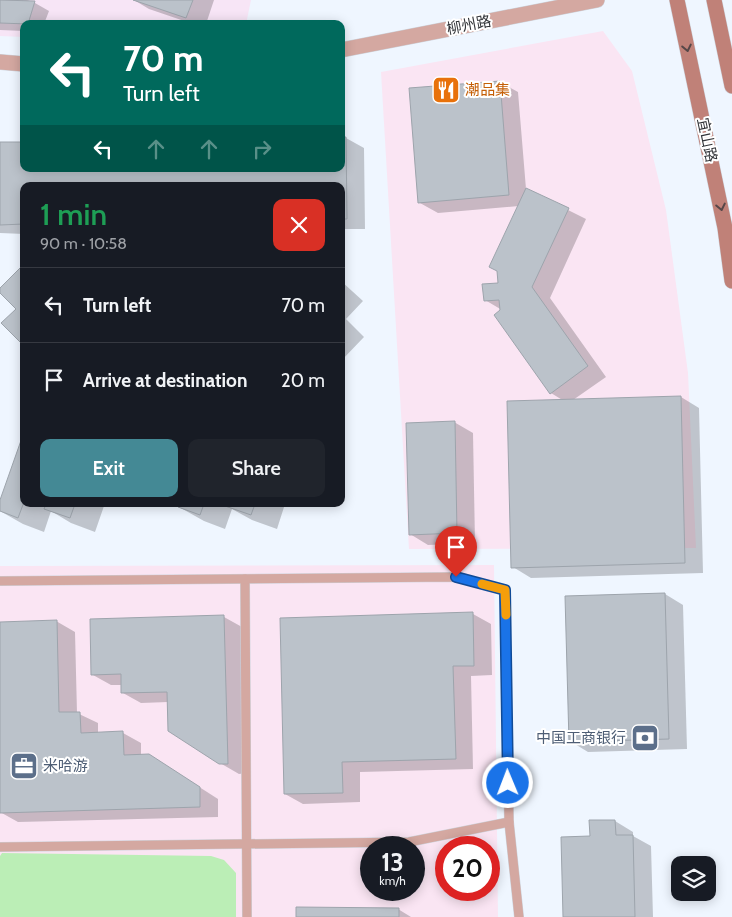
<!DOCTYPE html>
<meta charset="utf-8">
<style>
:root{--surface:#171b24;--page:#20242c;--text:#f1f3f6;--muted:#9ea1a6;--line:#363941;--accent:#448995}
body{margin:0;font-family:Cabin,"Noto Sans SC",sans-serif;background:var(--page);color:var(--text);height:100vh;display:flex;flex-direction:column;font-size:19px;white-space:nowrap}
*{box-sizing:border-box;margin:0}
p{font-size:16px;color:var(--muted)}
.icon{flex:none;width:28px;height:28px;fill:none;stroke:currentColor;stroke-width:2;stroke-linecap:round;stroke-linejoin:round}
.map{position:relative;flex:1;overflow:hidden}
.panel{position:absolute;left:20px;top:182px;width:325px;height:325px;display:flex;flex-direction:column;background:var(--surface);border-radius:10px;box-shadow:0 2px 12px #0003}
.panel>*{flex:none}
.hud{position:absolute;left:20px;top:20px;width:325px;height:152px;border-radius:10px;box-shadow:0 2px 12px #0003;background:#00695c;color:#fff;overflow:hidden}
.fabs{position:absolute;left:671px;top:856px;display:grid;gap:10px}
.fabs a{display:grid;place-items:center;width:45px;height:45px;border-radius:10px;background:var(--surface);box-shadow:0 2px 12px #0003;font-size:25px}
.speed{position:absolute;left:360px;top:836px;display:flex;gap:10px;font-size:25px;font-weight:700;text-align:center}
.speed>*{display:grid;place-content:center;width:65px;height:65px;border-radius:50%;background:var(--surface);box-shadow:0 2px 12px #0003;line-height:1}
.speed small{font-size:12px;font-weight:400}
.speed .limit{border:8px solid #d22;background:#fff;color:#111}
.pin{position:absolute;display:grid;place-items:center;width:42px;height:42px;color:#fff;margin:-51px -21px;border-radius:50% 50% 50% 0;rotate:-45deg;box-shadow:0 0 5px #0007}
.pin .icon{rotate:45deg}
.me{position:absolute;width:55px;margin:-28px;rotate:359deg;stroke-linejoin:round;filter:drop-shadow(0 0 4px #0008)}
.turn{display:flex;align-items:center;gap:18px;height:105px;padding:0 20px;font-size:22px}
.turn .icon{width:65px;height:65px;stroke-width:2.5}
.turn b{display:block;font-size:35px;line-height:42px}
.lanes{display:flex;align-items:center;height:48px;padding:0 20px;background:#0003;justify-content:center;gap:25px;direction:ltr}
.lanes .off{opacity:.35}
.round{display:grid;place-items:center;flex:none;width:52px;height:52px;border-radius:10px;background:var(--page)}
.headline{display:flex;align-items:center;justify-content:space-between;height:85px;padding:0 20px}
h1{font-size:30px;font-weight:600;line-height:38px;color:#1e9e55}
.button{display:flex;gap:10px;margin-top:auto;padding:10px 20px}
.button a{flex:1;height:58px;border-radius:10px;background:var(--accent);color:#fff;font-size:20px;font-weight:600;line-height:58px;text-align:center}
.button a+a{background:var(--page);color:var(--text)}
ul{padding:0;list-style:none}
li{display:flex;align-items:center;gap:15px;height:75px;padding:0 20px;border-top:1px solid var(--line)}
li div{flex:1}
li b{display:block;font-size:19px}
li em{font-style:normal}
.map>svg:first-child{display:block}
.commercial{fill:#fae5f3;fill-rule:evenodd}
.medical{fill:#f7e5f6}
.green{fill:#bbeeb6}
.shadow{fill:#0003}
.building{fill:#bbc2ca;stroke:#9da4ac}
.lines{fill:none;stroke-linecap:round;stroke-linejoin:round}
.service-casing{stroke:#cdd3db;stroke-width:10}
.tertiary-casing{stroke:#cdd3db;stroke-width:16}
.secondary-casing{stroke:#cdd3db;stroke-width:16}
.service{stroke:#d4a8a1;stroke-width:9}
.tertiary{stroke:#d4a8a1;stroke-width:15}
.secondary{stroke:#c08178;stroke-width:15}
.oneway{stroke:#564748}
.route-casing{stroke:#114b97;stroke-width:12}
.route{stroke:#1a73e8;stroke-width:9}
.slow{stroke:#f59e0b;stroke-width:9}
.labels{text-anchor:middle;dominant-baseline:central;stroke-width:4;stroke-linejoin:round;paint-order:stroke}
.street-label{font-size:15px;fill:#323438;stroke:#fff}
.food-label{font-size:15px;fill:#c56008;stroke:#fff;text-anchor:start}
.service-label{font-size:15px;fill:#4e5e75;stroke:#fff;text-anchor:end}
</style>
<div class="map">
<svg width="732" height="917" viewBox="0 0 732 917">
<rect width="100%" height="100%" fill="#eff6ff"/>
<g class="commercial">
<polygon points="603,31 632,71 666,210 688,373 696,548 409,549 381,72"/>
<path d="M 494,565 L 498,917 L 0,917 L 0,566 ZM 371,848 L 414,848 L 414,890 L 371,890 ZM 446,848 L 489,848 L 489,890 L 446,890 Z"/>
</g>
<polygon class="medical" points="0,0 251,0 246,24 24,24 24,37 0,36"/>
<polygon class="green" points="2,853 211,856 224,860 236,873 236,917 0,917 0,856"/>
<g class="shadow">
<polygon points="0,0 27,0 35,3 49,11 44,24 24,24 24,31 0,30"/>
<polygon points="134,0 214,0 206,24 193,24 149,9"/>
<polygon points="500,82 518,92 526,189 586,219 550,298 606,377 573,400 681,397 699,408 703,573 531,578 513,567 564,401 551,393 502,310 485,300 499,284 519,206 438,213 420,203"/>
<polygon points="346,138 364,148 365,229 341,229 341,186 24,186 24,234 0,233 0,143 24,169 341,169"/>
<polygon points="341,281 363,301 346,319 364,337 341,361"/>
<polygon points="454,422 473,433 475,543 428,545 410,534"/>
<polygon points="24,436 24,504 100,504 104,506 95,532 71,523 51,511 44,532 23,524 0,511 0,504"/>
<polygon points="180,504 285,504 277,529 252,520 232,509 225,529 204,521 179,507"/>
<polygon points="665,594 683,605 687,749 588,752 570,741"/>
<polygon points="473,614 491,624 492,675 471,676 473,769 360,772 360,802 303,804 285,794"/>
<polygon points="224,617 242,627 246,773 239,774 220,763 168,702 141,703 123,693 122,685 111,685 93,675"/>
<polygon points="56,621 75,632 77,713 98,723 98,733 123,733 141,743 141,756 168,767 218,799 218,817 18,822 0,812 0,623"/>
<polygon points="615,821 633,832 633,836 651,846 653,917 565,917 591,837 591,822"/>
<polygon points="398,909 411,917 298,917"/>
</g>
<g class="building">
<polygon points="0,0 35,1 28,24 0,23"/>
<polygon points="133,0 193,0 186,18"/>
<polygon points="500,81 509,195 418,203 409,88"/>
<polygon points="341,137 346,137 347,219 341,219 341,186 24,186 24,224 0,225 0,142 24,142 24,169 341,169"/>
<polygon points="526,188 569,208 532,287 588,366 550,394 494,315 500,310 499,300 484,301 482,284 498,283 497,271 489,267"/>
<polygon points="24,264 24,340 21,343 1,323 16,309 0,293 0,288"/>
<polygon points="681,396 685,563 511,568 507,401"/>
<polygon points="455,421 457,533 409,535 406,423"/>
<polygon points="24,432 24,502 18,518 0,511 0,500"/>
<polygon points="46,504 75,504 70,518 44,509"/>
<polygon points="179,504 204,504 200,515 178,507"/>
<polygon points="226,504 255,504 251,515 225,506"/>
<polygon points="665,593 669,739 569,742 565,596"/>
<polygon points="473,612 474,666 453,666 456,759 342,762 343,793 284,794 280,618"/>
<polygon points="224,615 228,764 219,764 168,731 167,692 121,693 121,674 91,675 90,619"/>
<polygon points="57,620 59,712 80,712 81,733 123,731 124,755 149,754 200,787 200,807 0,813 0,622"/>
<polygon points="589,820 615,820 616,835 633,835 635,917 563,917 561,837 590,836"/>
<polygon points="296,907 399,908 399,917 296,917"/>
</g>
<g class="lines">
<g class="service-casing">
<g id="service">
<polyline points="245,579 247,917"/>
<polyline points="0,581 456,577 505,590 509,822 519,917"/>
<polyline points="0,847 409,842 509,822"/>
</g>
</g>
<g class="tertiary-casing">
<g id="tertiary">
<polyline points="341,50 597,0"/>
<polyline points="0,62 24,64"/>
</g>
</g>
<g class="secondary-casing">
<g id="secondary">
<polyline points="677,0 725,228 732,281"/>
<polyline points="714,0 732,86"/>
</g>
</g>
<use href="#service" class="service"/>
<use href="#tertiary" class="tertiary"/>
<use href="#secondary" class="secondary"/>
</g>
<defs><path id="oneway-chevron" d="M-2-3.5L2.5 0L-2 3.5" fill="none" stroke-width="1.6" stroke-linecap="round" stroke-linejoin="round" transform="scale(1.25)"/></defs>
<g class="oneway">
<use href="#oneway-chevron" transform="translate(687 48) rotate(78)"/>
<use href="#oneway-chevron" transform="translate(721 207) rotate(78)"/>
</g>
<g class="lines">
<g class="route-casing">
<polyline id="route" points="456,577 505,590 508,783"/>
</g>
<use href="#route" class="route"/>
<polyline class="slow" points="482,584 505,590 506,615"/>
</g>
<defs>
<g id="restaurant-square" transform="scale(1.4375)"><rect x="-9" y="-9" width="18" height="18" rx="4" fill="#e8710a" stroke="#fff"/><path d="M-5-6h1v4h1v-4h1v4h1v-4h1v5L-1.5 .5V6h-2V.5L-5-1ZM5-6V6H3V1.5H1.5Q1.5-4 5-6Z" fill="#fff"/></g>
<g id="bank-square" transform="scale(1.4375)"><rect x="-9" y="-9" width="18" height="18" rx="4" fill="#5c6f8a" stroke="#fff"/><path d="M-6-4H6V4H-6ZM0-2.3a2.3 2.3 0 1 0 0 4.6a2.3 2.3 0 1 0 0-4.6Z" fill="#fff"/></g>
<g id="office-square" transform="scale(1.4375)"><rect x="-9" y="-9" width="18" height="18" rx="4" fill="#5c6f8a" stroke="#fff"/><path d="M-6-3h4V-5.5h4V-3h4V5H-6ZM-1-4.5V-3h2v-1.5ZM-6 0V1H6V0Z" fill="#fff"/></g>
</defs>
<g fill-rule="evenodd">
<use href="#restaurant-square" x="446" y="90"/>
<use href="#bank-square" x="645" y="738"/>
<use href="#office-square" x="24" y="766"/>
</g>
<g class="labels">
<g class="street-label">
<text transform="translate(469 25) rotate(-11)">柳州路</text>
<text transform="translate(707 140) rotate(78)">宜山路</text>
</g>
<g class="food-label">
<text x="465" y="90">潮品集</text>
</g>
<g class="service-label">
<text x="626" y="738">中国工商银行</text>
<text x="43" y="766" text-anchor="start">米哈游</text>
</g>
</g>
</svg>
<div class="fabs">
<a><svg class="icon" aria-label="layers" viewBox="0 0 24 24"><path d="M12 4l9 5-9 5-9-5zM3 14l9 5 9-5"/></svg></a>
</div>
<div class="speed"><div>13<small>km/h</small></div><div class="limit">20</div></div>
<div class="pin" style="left:456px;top:577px;background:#d93025"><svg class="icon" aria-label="arrive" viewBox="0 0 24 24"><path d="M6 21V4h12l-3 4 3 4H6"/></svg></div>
<svg class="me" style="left:508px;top:783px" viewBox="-20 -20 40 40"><circle r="17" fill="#1a73e8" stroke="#fff" stroke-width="3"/><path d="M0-11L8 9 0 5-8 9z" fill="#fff"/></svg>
<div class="hud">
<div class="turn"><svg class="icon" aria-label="left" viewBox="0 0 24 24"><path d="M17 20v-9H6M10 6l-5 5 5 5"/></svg><div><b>70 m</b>Turn left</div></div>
<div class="lanes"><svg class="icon" aria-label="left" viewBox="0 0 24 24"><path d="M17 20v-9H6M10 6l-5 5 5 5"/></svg><svg class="icon off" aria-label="ahead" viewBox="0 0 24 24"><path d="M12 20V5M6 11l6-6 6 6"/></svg><svg class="icon off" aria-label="ahead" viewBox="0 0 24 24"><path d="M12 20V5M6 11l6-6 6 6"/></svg><svg class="icon off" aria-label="right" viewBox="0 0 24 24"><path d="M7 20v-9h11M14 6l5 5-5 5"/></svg></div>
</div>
<section class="panel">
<div class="headline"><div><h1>1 min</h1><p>90 m · 10:58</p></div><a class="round" style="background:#d93025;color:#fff"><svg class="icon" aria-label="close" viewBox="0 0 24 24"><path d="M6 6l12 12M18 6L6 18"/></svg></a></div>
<ul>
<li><svg class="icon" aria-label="left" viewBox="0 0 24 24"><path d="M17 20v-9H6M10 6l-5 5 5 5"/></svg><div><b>Turn left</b></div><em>70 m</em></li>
<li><svg class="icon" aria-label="arrive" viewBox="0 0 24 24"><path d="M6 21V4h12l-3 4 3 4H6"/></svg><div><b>Arrive at destination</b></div><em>20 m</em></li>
</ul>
<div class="button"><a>Exit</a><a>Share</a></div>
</section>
</div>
